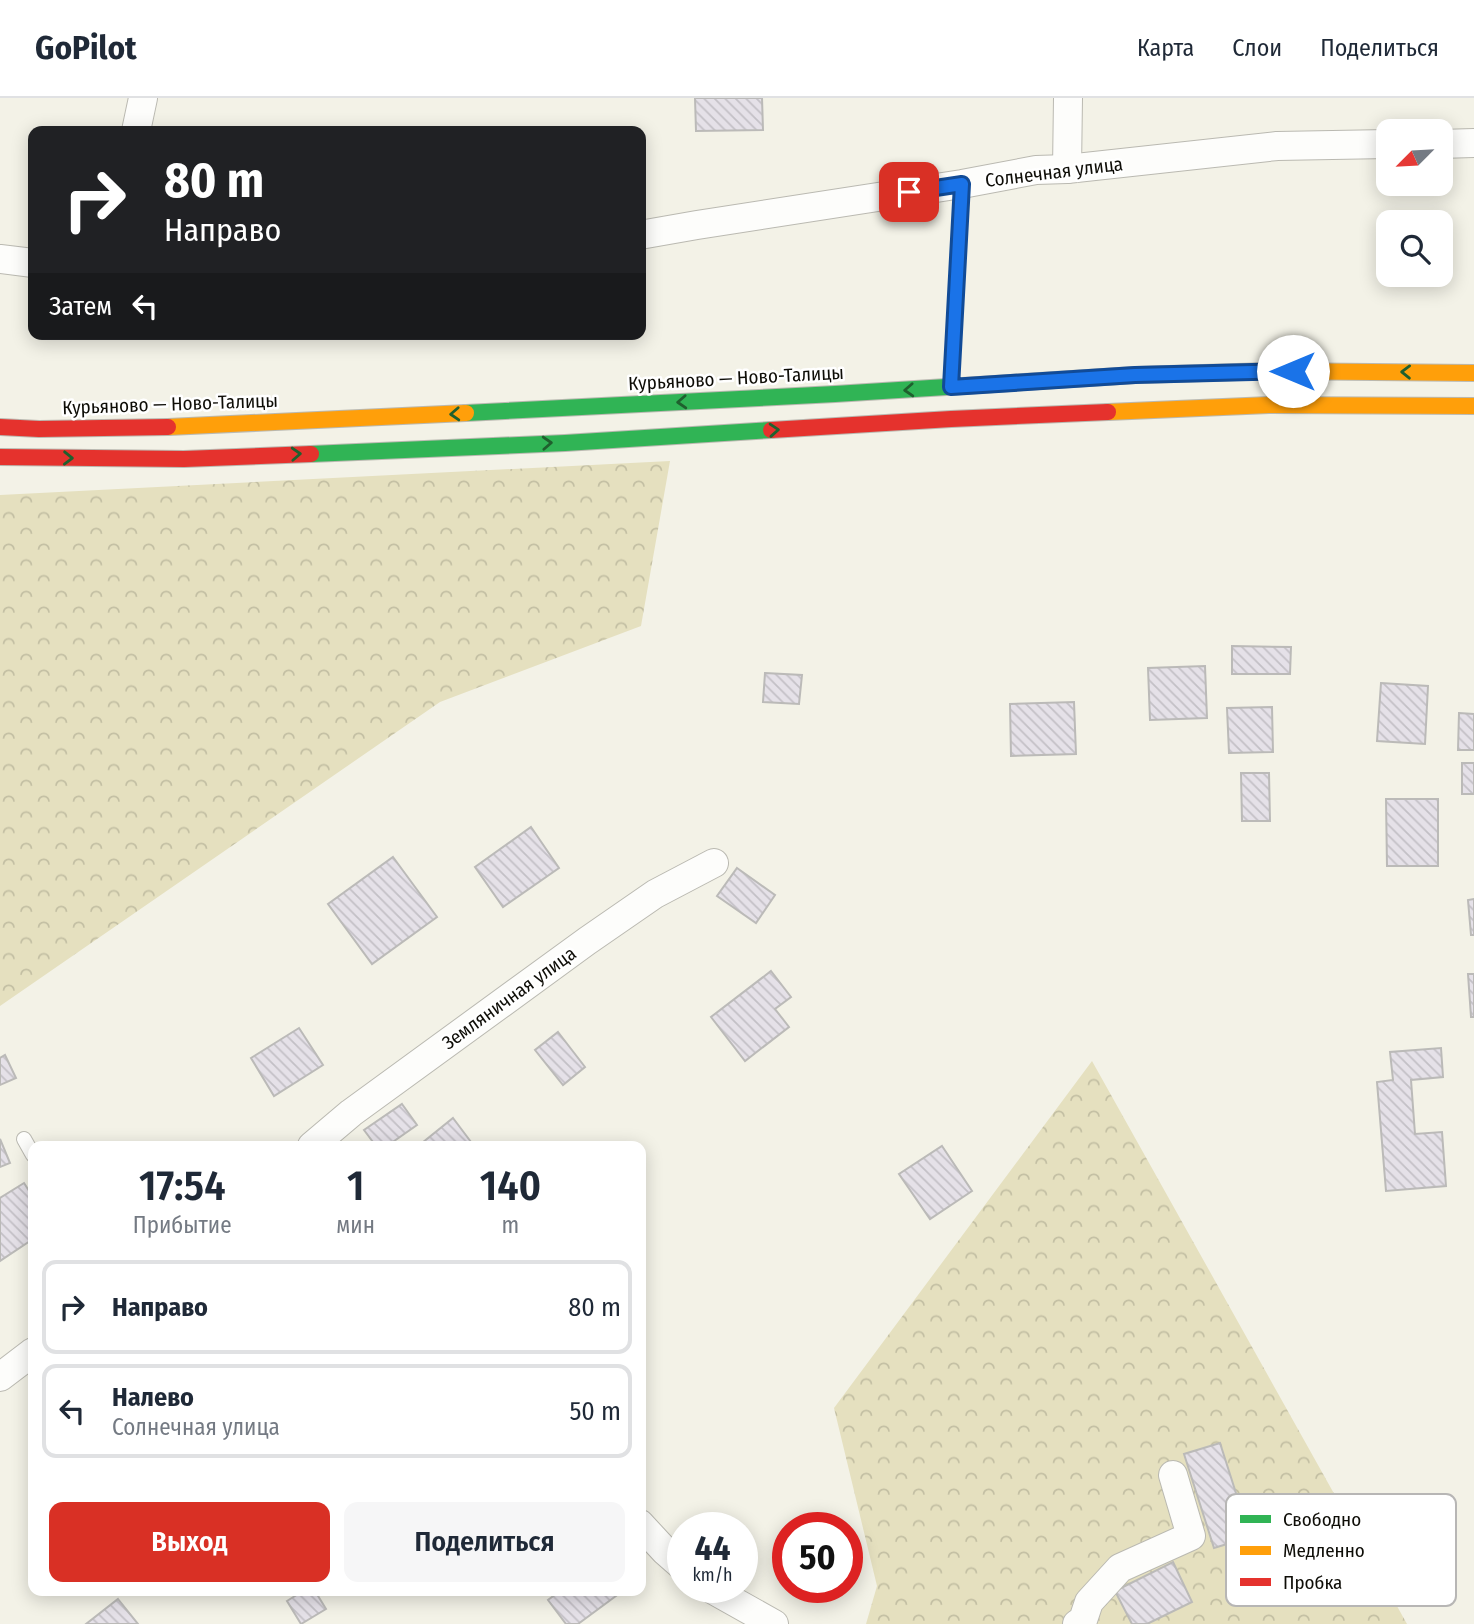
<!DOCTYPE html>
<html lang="ru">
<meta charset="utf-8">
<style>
:root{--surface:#fff;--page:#f6f6f7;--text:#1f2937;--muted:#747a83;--line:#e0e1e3;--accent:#d93025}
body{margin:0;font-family:"Fira Sans Condensed",sans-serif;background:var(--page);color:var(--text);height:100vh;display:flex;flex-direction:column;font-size:26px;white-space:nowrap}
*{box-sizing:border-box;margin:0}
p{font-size:23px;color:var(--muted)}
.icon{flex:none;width:38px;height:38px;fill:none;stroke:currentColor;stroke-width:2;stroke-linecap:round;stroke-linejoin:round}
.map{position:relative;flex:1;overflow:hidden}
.sheet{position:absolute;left:28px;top:1043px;width:618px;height:455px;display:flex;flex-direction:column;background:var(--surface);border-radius:14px;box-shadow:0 4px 18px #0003}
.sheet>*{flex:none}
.banner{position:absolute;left:28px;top:28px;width:618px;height:214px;border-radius:14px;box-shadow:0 4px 18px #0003;background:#202124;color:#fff;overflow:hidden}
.needle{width:46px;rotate:246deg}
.tools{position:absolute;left:1376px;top:21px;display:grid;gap:14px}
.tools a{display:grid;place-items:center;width:77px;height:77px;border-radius:14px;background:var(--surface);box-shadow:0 4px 18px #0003;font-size:35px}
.speed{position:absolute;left:667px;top:1414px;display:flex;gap:14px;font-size:35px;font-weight:700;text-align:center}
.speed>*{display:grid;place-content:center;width:91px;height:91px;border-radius:50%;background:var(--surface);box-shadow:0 4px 18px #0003;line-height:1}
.speed small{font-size:18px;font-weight:400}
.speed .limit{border:10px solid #d22;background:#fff;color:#111}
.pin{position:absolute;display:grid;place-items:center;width:60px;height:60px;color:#fff;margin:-30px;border-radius:14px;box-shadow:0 4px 10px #0006}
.me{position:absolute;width:77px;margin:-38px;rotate:270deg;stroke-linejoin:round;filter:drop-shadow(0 0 5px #0008)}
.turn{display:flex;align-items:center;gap:24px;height:147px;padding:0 21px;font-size:32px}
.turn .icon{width:91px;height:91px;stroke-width:2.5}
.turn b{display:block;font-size:49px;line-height:60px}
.then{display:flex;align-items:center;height:66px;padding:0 21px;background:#0003;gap:14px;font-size:26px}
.eta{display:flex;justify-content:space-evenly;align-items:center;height:119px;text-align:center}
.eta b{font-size:42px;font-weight:600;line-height:49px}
.button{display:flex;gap:14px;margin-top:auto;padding:14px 21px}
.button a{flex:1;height:80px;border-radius:14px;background:var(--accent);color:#fff;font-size:28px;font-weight:600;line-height:80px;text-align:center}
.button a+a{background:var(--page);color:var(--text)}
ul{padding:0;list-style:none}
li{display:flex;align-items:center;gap:21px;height:94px;margin:0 14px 10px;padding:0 7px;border:4px solid var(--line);border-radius:14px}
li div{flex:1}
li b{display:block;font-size:26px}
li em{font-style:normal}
header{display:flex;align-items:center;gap:42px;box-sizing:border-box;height:98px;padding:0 35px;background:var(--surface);border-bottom:2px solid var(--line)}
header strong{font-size:33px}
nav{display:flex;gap:38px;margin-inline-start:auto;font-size:24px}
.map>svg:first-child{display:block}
.forest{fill:url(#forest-crowns)}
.building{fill:url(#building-back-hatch);stroke:#bbbab8;stroke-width:2}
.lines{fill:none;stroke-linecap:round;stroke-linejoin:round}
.lane-casing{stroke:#bab9b1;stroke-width:16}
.street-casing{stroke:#bab9b1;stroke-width:30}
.fast-casing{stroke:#bab9b1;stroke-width:18}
.slow-casing{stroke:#bab9b1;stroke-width:18}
.jam-casing{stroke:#bab9b1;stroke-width:18}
.lane{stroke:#fdfdfb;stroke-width:14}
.street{stroke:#fdfdfb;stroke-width:28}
.fast{stroke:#30b455;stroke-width:16}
.slow{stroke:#ff9f0a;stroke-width:16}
.jam{stroke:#e5322d;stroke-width:16}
.oneway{stroke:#1f602e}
.route-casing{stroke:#114b97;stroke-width:18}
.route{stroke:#1a73e8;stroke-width:12}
.labels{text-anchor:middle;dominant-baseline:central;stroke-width:5;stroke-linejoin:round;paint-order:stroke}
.street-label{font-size:19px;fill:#0e0d07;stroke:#fff}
.key{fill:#fff;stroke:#b7b6b5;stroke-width:2}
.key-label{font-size:19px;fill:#0e0d07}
</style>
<header>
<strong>GoPilot</strong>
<nav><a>Карта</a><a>Слои</a><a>Поделиться</a></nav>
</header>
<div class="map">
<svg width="1474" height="1526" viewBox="0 0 1474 1526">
<defs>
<pattern id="forest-crowns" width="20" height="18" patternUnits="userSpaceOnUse" patternTransform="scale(1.75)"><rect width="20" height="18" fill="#e5e0bf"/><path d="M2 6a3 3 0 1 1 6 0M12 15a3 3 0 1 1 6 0" fill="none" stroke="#c3bfa3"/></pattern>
<pattern id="building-back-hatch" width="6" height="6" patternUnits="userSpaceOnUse" patternTransform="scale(1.75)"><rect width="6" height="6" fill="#e5e1e8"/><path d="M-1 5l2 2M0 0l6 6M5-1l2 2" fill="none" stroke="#c3c0c6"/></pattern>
</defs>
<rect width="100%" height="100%" fill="#f3f2e7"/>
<g class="forest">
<polygon points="670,363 641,528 440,604 0,908 0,397"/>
<polygon points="1092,963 1407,1526 866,1526 877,1488 834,1310"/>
</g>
<g class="building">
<polygon points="695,0 762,0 763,32 696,33"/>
<polygon points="1232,548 1291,549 1290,576 1232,576"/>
<polygon points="1205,568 1207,620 1150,622 1148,570"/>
<polygon points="765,575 802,577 799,606 763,604"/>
<polygon points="1381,585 1428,588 1425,646 1377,643"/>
<polygon points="1074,604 1076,656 1011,658 1010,606"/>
<polygon points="1272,609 1273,654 1229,655 1227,610"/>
<polygon points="1459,615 1474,616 1474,652 1458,652"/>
<rect x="1462" y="665" width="12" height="31"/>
<polygon points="1241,675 1269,675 1270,723 1242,723"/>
<polygon points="1386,701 1438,701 1438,768 1387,768"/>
<polygon points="531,729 559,770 503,809 475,769"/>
<polygon points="393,759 437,819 372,866 328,806"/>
<polygon points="737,770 775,797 756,825 717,798"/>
<polygon points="1474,801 1474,837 1471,837 1468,802"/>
<polygon points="771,873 791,899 775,911 789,929 745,963 711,919"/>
<polygon points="1468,876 1474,876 1474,919 1471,919"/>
<polygon points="299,930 323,967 274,998 251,960"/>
<polygon points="558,934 585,969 563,987 535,952"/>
<polygon points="1441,950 1443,979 1411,982 1415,1036 1442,1034 1446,1088 1386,1093 1377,984 1393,982 1390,954"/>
<polygon points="5,957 16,980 0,987 0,960"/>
<polygon points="402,1006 417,1027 387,1048 376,1048 364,1032"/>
<polygon points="453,1020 474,1048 424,1048 422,1045"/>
<polygon points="0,1041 10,1065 0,1069"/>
<polygon points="942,1048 972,1093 930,1121 899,1076"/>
<polygon points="24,1085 33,1099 33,1141 0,1163 0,1100"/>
<polygon points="1220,1345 1250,1439 1214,1450 1184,1356"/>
<polygon points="1173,1464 1192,1504 1147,1526 1132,1526 1115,1493"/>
<polygon points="303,1493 315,1493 326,1511 301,1526 287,1503"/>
<polygon points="560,1493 619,1493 620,1495 578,1526 566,1526 548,1502"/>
<polygon points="118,1501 138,1526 86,1526"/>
</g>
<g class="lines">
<g class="lane-casing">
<g id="lane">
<polyline points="951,288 962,86"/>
<polyline points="24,1041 33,1057"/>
</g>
</g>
<g class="street-casing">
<g id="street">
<polyline points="136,33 143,0"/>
<polyline points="1440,46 1474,45"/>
<polyline points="1067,71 1068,0"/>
<polyline points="640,137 697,127 962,86 1036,72 1067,71 1277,48 1388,46"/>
<polyline points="0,161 33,165"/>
<polyline points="312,1048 351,1015 587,843 655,796 714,765"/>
<polyline points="0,1279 33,1254"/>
<polyline points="640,1426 665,1453 682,1468"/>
<polyline points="708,1489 774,1526"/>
<polyline points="1077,1526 1083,1522 1089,1504 1120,1470 1191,1438 1173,1377"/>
</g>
</g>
<g class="fast-casing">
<g id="fast">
<polyline points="466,315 835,296 1135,277 1203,275"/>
<polyline points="311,356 565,345 771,332"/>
</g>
</g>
<g class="slow-casing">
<g id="slow">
<polyline points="1203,275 1270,273 1474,275"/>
<polyline points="1108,314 1269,307 1474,308"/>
<polyline points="168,329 466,315"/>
</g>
</g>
<g class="jam-casing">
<g id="jam">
<polyline points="0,329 39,331 168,329"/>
<polyline points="771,332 951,321 1108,314"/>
<polyline points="0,359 184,361 311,356"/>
</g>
</g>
<use href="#lane" class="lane"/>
<use href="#street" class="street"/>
<use href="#fast" class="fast"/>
<use href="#slow" class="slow"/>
<use href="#jam" class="jam"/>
</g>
<defs><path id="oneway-chevron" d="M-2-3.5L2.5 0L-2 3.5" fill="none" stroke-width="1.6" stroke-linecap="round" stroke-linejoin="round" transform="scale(1.75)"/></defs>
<g class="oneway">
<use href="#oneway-chevron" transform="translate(1406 274) rotate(-179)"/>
<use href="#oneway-chevron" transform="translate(909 292) rotate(177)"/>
<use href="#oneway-chevron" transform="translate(682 304) rotate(177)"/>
<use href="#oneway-chevron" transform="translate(455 316) rotate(177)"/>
<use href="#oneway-chevron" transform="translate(774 332) rotate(-4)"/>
<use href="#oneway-chevron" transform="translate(547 345) rotate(-3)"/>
<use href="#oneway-chevron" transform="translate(296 356) rotate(-3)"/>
<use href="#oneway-chevron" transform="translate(68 360) rotate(1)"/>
</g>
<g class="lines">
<g class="route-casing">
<polyline id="route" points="909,94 962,86 951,289 1135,277 1293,273"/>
</g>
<use href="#route" class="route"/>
</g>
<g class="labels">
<g class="street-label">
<text transform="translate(1054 74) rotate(-7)">Солнечная улица</text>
<text transform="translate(736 280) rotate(-3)">Курьяново — Ново-Талицы</text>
<text transform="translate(170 306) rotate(-2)">Курьяново — Ново-Талицы</text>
<text transform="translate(509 900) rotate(-36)">Земляничная улица</text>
</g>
</g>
<rect x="1226" y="1396" width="230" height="112" rx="10" class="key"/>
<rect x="1240" y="1417" width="31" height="8" fill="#30b455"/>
<rect x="1240" y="1448" width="31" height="9" fill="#ff9f0a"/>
<rect x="1240" y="1480" width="31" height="8" fill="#e5322d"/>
<g class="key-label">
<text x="1283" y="1428">Свободно</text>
<text x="1283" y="1459">Медленно</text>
<text x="1283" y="1491">Пробка</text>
</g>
</svg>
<div class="tools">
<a><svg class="needle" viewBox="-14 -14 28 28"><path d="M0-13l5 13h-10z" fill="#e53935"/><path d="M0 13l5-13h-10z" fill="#747a83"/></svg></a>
<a><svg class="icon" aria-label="search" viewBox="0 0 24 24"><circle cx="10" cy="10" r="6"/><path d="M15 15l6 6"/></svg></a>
</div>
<div class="speed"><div>44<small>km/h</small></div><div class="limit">50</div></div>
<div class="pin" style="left:909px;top:94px;background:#d93025"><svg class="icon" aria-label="arrive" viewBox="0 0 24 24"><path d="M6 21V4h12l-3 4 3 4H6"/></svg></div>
<svg class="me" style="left:1293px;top:273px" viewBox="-20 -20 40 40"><circle r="19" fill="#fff"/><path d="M0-13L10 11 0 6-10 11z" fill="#1a73e8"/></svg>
<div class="banner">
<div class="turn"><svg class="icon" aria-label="right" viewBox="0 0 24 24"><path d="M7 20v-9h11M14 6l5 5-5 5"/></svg><div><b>80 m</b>Направо</div></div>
<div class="then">Затем<svg class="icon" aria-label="left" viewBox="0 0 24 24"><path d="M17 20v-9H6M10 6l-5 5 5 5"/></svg></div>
</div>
<section class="sheet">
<div class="eta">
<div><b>17:54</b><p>Прибытие</p></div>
<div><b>1</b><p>мин</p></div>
<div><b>140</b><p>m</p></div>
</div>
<ul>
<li><svg class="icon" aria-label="right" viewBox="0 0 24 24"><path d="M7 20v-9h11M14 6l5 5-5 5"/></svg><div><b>Направо</b></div><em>80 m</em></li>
<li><svg class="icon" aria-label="left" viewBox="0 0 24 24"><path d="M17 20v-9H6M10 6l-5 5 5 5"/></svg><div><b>Налево</b><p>Солнечная улица</p></div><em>50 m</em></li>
</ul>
<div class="button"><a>Выход</a><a>Поделиться</a></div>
</section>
</div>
